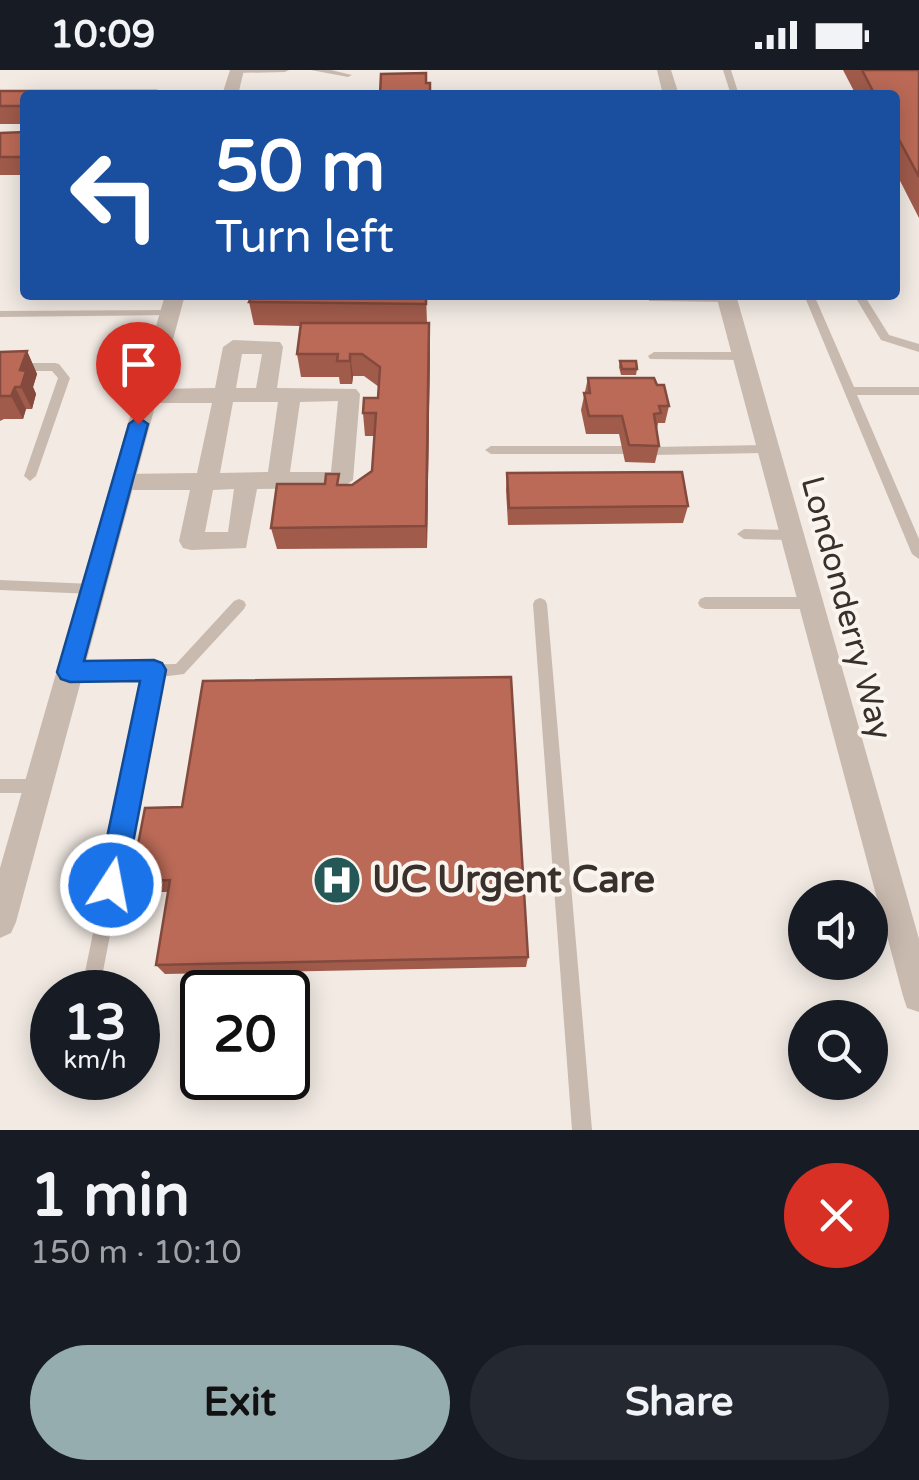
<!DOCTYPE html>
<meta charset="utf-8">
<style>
:root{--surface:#171b24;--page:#242831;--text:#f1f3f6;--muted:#9ea1a6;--accent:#95adae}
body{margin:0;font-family:"Varela Round",sans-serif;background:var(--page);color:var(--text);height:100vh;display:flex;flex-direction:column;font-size:38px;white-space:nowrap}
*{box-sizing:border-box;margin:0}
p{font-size:32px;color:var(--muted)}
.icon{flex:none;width:55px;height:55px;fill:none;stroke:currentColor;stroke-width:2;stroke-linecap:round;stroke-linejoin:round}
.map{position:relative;height:1060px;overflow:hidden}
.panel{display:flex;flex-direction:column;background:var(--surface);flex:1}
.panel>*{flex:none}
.banner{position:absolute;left:20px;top:20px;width:880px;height:210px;border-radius:10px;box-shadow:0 5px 25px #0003;background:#1a4fa0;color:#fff;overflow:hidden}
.controls{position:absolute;left:788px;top:810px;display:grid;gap:20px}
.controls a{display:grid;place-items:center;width:100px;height:100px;border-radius:50%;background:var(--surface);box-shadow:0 5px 25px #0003;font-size:50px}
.speed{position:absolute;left:30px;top:900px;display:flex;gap:20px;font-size:50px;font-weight:700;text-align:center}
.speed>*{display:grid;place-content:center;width:130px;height:130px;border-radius:50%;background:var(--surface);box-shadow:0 5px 25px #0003;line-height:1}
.speed small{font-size:25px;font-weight:400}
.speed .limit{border:5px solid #111;border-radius:15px;background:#fff;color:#111}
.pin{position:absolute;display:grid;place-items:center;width:85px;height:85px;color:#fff;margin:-102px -42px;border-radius:50% 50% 50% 0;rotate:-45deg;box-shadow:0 0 10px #0007}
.pin .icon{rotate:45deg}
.me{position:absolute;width:110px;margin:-55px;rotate:11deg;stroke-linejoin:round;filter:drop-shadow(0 0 8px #0008)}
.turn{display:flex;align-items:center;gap:35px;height:210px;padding:0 30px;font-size:45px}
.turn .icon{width:130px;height:130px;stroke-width:2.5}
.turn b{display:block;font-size:70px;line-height:85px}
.round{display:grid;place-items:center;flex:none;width:105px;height:105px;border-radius:52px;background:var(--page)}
.head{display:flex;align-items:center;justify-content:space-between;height:170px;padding:0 30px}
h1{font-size:60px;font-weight:800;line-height:75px}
.primary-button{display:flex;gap:20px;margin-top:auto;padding:20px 30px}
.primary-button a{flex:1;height:115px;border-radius:60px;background:var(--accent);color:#111;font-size:40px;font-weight:800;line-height:115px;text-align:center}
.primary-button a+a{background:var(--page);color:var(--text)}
.status{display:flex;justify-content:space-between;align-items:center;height:70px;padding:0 50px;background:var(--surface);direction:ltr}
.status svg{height:28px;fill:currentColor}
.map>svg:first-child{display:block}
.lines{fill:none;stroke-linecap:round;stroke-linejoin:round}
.service{fill:#c9baaf;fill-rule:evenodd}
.minor{fill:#c9baaf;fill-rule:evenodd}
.tertiary{fill:#c9baaf;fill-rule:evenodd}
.wall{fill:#a15b4b}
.shaded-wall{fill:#834a3d}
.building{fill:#bb6a57;stroke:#834a3d;stroke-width:2.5}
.route{fill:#1a73e8;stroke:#114b97;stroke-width:2.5}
.labels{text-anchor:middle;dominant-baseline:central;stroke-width:8;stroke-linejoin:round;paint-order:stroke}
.street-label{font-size:32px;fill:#39302c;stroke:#faf4ef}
.near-poi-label{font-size:38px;font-weight:bold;fill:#39302c;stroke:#faf4ef;text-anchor:start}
</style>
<div class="status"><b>10:09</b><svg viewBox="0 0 49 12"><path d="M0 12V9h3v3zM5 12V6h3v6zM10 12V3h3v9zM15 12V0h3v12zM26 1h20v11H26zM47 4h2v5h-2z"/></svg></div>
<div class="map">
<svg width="919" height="1060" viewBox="0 0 919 1060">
<rect width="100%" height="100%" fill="#f2eae3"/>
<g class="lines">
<g class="service">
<polygon points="234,0 289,0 285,2 237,3"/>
<polygon points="311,0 331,0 352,5 348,7"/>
<polygon points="723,0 731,0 739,25 731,25"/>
<polygon points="231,20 279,20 283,23 281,25 228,25 227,23"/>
<polygon points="804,225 814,225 854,317 919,317 919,325 857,325 919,469 919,489 912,484"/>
<polygon points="854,225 864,225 889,265 919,274 919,282 881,270"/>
<polygon points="653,226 727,226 732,229 727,232 649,231 649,227"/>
<polygon points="170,240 175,243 174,245 0,247 0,241"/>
<polygon points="654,282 743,282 749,286 743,290 650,289 648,286"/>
<polygon points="0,293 55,293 59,294 70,308 36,406 30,411 24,406 58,308 52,301 0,301"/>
<polygon points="768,375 774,379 768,383 653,385 647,381 653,377"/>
<polygon points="491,376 623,376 629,380 623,384 491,384 485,380"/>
<polygon points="744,459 792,460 799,465 792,470 744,469 737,464"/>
<polygon points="0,510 93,514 98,515 100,519 98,523 93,524 0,520"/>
<polygon points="705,527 811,527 816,529 818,533 816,537 811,539 705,539 700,537 698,533 700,529"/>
<polygon points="540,528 545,530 547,534 592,1060 572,1060 533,534 535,530"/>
<polygon points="239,529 244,531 246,535 244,539 184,604 160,607 99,922 81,922 145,607 69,608 64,606 62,602 64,598 69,596 176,594 234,531"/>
<polygon points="0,709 38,709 44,711 46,716 44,721 38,723 0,723"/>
</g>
<g class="minor">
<polygon points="657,0 671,0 679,25 663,25"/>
<polygon points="716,225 736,225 919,869 919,942 907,938 903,926"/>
<path d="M 233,270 L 280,272 L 283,277 L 277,318 L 356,319 L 360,324 L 353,410 L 342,418 L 257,419 L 246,478 L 191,480 L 183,478 L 179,471 L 190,420 L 122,420 L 111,412 L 122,404 L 197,403 L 212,333 L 147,333 L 136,326 L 147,319 L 215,318 L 223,277 ZM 242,284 L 262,284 L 256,318 L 236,318 ZM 338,331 L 331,402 L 290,402 L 300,332 ZM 233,332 L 278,332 L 268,402 L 220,403 ZM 234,419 L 228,462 L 205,462 L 213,420 Z"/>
</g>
<g class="tertiary">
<polygon points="230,0 244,0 238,25 222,25"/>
<polygon points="165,225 185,225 16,852 11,863 0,868 0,798"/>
</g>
</g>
<g class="wall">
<polygon points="843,0 919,0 919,148 895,101 895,25 856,25"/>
<polygon points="0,21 25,25 25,54 0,54"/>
<polygon points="25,62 25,105 0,105 0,63"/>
<polygon points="426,225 427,253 430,276 427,478 277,479 271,458 340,415 352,415 372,401 374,366 365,366 363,343 378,328 379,317 364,306 353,306 352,314 340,314 339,307 301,307 297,284 300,256 254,255 249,232"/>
<polygon points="526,225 604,225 603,228 526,228"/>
<polygon points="27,281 37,304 33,317 36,324 32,339 26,339 23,349 4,349 0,351 0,282"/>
<polygon points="620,291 637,299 636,305 621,305 619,297"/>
<polygon points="588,308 657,315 669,336 665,353 658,353 657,360 659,376 655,393 625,392 619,364 586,364 581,340"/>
<polygon points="507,403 688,436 683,453 508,455 506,420"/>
<polygon points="145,738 528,887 526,897 165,904 156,895 168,822 140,822 131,811"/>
</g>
<g class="shaded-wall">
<polygon points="429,253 430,276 427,478 426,456"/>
<polygon points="27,281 37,304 33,317 36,324 32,339 21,317 20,300"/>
<polygon points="350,284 353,306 352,314 350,291"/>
<polygon points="15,317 26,339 23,349 11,326"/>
</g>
<g class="building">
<polygon points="862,0 919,0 919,107 895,62 895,25 875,25"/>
<polygon points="426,3 426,13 430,13 430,25 380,25 381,4"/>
<polygon points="0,21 156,21 155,25 25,25 25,36 0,36"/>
<polygon points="25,62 25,87 0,87 0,63"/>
<polygon points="252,225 426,225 426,234 249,232"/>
<polygon points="301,253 429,253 426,456 271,458 277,414 325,414 326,404 339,404 337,415 352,415 372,401 376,343 363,343 364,328 378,328 380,297 362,284 350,284 350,291 337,291 338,284 297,284"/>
<polygon points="27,281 20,300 26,301 21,317 15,317 11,326 0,326 0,282"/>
<polygon points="620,291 636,291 637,299 622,299"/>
<polygon points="588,308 654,308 657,315 664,315 669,336 659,336 661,343 654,344 659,376 629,375 622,346 589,346 584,323 590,323"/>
<polygon points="682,402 688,436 509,438 507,403"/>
<polygon points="511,607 528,887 156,895 170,810 131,811 145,738 182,737 203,611"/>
</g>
<polygon class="route" points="138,347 148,354 84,591 154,590 162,593 166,600 125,815 121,825 111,829 101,825 97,815 140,611 70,612 61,609 57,602 129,354"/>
<defs>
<g id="hospital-disc" transform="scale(2.5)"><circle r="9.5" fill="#255757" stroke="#faf4ef"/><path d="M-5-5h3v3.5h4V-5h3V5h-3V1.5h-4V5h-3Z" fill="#fff"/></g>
</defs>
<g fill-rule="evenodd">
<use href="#hospital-disc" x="337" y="810"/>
</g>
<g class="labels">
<g class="street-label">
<text transform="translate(846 538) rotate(75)">Londonderry Way</text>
</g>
<g class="near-poi-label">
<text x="372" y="810">UC Urgent Care</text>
</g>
</g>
</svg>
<div class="controls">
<a><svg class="icon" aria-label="sound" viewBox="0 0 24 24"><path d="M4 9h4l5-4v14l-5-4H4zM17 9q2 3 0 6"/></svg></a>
<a><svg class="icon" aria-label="search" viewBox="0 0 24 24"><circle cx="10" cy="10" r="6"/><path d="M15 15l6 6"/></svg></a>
</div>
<div class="speed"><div>13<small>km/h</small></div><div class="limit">20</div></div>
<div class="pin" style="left:138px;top:354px;background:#d93025"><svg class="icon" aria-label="arrive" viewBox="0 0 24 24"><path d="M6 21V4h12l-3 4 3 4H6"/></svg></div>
<svg class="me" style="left:111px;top:815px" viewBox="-20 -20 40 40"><circle r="17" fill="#1a73e8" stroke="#fff" stroke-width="3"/><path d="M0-11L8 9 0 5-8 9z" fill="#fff"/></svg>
<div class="banner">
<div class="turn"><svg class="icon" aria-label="left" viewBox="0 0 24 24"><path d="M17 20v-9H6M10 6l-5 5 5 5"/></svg><div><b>50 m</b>Turn left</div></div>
</div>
</div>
<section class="panel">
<div class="head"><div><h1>1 min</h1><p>150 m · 10:10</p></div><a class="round" style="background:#d93025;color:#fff"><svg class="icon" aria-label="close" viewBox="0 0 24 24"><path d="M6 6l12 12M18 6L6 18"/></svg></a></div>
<div class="primary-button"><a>Exit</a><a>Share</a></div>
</section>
